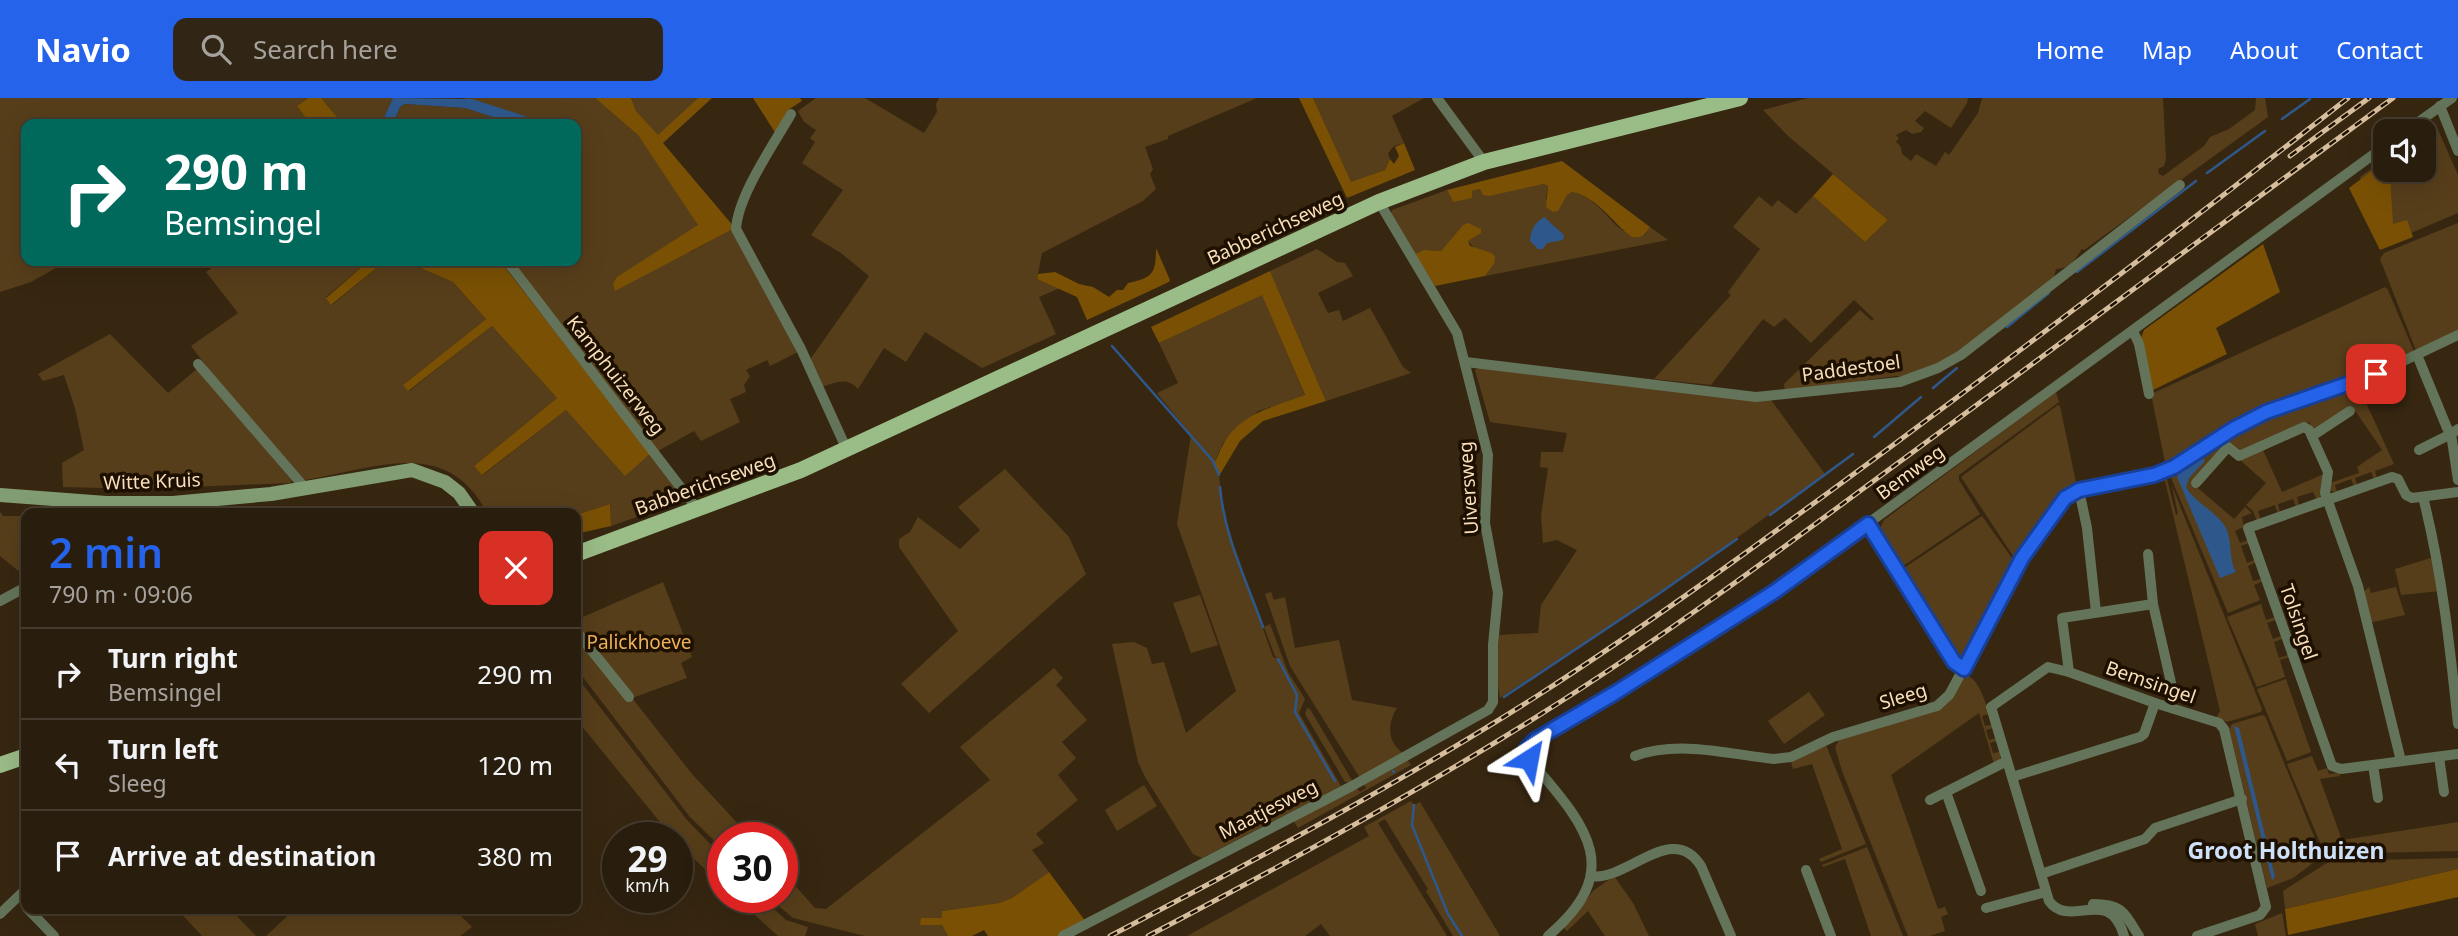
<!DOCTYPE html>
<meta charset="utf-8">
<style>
:root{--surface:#291d0d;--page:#312616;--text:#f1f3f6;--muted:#a5a29d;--line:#453b2e;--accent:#2563eb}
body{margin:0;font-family:"Noto Sans",sans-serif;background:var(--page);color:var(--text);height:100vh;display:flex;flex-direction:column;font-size:26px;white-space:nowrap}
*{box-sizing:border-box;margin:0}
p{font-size:23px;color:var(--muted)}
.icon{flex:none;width:38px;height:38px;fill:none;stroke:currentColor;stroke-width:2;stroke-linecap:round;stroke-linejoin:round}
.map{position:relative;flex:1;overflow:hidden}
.sheet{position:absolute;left:21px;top:410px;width:560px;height:406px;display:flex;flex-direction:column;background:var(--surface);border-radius:14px;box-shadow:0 7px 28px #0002,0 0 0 2px var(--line)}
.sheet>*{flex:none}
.guide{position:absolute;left:21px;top:21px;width:560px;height:147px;border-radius:14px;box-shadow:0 7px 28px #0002,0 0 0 2px var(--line);background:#00695c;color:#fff;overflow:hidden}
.buttons{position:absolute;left:2373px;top:21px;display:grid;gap:14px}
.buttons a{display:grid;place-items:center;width:63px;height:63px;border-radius:14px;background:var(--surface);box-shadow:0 7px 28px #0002,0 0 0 2px var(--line);font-size:35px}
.speed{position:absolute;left:602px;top:724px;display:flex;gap:14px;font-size:35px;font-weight:700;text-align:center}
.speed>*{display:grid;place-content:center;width:91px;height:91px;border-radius:50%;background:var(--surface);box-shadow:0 7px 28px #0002,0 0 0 2px var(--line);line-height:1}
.speed small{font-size:18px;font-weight:400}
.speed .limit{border:10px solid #d22;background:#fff;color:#111}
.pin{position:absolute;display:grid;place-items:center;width:60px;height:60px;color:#fff;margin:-30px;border-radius:14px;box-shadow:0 4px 10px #0006}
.me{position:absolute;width:77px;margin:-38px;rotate:34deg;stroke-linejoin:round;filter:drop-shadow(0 0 5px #0008)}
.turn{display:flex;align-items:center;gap:24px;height:147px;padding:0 28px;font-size:32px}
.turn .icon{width:91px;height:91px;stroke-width:2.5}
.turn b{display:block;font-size:49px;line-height:60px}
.round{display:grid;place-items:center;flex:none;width:74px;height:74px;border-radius:14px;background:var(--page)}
.overview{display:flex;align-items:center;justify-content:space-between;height:119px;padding:0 28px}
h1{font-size:42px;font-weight:600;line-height:52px;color:var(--accent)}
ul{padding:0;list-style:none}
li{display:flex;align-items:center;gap:21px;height:91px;padding:0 28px;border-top:2px solid var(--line)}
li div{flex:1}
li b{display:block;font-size:26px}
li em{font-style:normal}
header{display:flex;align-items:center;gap:42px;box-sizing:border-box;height:98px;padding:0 35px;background:var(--accent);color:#fff}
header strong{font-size:33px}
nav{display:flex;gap:38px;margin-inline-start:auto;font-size:24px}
.search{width:490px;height:63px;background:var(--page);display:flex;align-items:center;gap:18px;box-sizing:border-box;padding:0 24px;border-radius:14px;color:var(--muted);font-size:26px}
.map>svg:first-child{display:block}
.green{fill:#573e1a}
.forest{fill:#7a5104}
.water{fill:#2e588c}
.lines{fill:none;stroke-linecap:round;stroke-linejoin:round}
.stream{stroke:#2e588c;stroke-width:2.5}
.street{stroke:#63745a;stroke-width:10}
.secondary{stroke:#829d73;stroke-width:14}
.primary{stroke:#9abc87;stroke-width:16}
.rail-casing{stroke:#d6be9d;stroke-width:5}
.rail{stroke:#1e1000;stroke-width:2.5;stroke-dasharray:8;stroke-linecap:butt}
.route-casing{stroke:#184099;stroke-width:18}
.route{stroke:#2563eb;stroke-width:12}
.labels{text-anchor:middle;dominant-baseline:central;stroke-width:7;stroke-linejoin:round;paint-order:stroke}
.street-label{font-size:19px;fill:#f8debb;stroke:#1e1000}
.park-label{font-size:19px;fill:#eeb158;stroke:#1e1000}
.quarter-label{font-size:23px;font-weight:bold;fill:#cee1fa;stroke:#1e1000}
</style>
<header>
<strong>Navio</strong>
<div class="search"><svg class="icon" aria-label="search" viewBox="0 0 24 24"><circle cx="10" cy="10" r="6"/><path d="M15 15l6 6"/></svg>Search here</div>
<nav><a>Home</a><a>Map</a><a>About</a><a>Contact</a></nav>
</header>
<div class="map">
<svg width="2458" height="838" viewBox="0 0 2458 838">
<rect width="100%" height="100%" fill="#372711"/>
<g class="green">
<polygon points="0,0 308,0 297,8 310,26 26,26 26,163 68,163 31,184 0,194"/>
<polygon points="321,0 393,0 381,26 343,26"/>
<polygon points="463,0 595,0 638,37 694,118 698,128 690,154 735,130 798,254 770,268 767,262 746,272 750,278 744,287 746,294 730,301 740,324 701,343 694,333 658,353 511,163 576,163 576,26 531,26 525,18"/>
<polygon points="631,0 698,0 658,38 636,13"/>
<path d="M 816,0 L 865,0 L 924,35 L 937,14 L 936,6 L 939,0 L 1257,0 L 1168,38 L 1168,41 L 1145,49 L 1153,71 L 1150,76 L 1156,91 L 1143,103 L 1042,155 L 1037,181 L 1060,190 L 1039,199 L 1056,236 L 982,270 L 925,234 L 906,264 L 884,250 L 858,291 C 847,278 835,285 821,289 L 809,263 L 869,178 L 841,155 L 811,137 L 843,92 L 802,65 L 815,44 L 810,40 L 816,32 L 804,24 L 798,13 Z"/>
<polygon points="1313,0 1424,0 1392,18 1404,45 1394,48 1388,55 1390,61 1385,72 1351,85"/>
<path d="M 1808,0 L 1968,0 L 1967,5 L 1951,30 L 1925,13 L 1915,23 L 1924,30 L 1921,34 L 1912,36 L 1906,32 L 1896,37 L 1899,40 L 1896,44 L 1901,49 L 1902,56 L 1911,63 L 1916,56 L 1936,68 L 1945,54 L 1949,57 L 1978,15 L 1982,0 L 2163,0 L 2166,61 L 2164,68 L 2158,71 L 2159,76 L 2163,78 L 2204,48 L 2210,39 L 2229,31 L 2255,12 L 2256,0 L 2265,0 L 2268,19 L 2084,152 L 2082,151 C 2074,162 2072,170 2056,171 L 2054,179 L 1974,244 L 1943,263 L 1902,279 L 1896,278 L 1785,294 L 1784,286 L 1860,212 L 1872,223 L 1874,221 L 1854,202 L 1811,245 L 1785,220 L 1774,229 L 1763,221 L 1711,287 L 1654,281 L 1731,197 L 1728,194 L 1760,151 L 1733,129 L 1759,98 L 1772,109 L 1778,102 L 1796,116 L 1813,98 L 1865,144 L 1888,122 L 1788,38 L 1763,12 Z"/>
<polygon points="405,6 465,10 515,26 393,26 400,9"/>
<polygon points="2435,25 2458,77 2458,115 2385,146 2360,79 2385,61 2385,72 2424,72 2424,34"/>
<path d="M 1543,86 L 1548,88 L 1546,101 L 1567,97 L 1572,94 C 1602,101 1609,128 1627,134 C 1633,136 1639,136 1645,137 L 1650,129 L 1668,142 L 1485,178 L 1494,166 L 1492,155 L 1474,150 L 1468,143 L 1478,137 L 1463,127 L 1441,153 L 1424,152 L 1415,156 L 1390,116 L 1392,112 L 1447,92 L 1453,104 L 1472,93 L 1480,91 Z"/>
<polygon points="2458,125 2458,235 2417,255 2380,161 2384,155"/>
<polygon points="1317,151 1337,164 1345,165 1353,178 1318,195 1328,215 1339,212 1343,223 1370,210 1403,269 1411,275 1326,303 1270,173"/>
<path d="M 221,163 L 369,163 L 326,199 L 332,207 L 385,163 L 404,163 L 453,184 L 486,221 L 404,286 L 409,293 L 492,228 L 557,300 L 474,368 L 483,377 L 566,312 L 625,377 L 650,356 L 685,402 L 611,428 L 610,406 L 576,417 L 576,415 L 487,415 C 446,336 372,372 305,382 L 216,281 L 191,248 L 238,215 L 206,174 Z"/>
<polygon points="2385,189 2388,192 2415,256 2388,268 2294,300 2166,369 2151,296"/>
<polygon points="1262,196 1305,298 1258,313 1223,345 1214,365 1219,378 1224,420 1273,559 1279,561 1275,558 1264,529 1270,526 1288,574 1305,601 1299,615 1341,688 1202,760 1193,756 1145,679 1138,664 1112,546 1134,544 1147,550 1152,566 1164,564 1186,635 1236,593 1177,426 1191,337 1157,295 1178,285 1159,245"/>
<polygon points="110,236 168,295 197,271 292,383 290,385 141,391 63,389 62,365 84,352 75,310 64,277 43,283 38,276"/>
<polygon points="1479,270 1771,302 1825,376 1676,484 1500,600 1496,574 1499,537 1538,535 1541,507 1577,452 1557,442 1543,445 1541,418 1548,370 1540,369 1541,354 1563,354 1567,335 1490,324 1475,272"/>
<polygon points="2373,282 2377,291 2363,298 2394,366 2375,373 2377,380 2374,381 2371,374 2355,380 2357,387 2354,388 2351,381 2335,387 2337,394 2330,393 2330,385 2359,375 2357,369 2382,352 2352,308 2316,332 2313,331 2309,324 2241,354 2224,341 2255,323"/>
<polygon points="2056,294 2059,304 1959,377 1959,382 1980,416 1900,470 1880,436 1880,430 1884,422"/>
<polygon points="2058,307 2060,308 2077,389 2017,464 1961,379"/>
<polygon points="2224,343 2226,345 2192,385 2234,421 2245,409 2252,415 2242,419 2244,429 2235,433 2240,445 2248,442 2249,445 2241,448 2247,465 2255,462 2256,464 2248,468 2253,483 2262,481 2263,483 2254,487 2260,502 2228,515 2169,375"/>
<polygon points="2263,352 2282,394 2324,376 2325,379 2320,400 2317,402 2313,394 2297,399 2299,408 2296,409 2293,401 2278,406 2280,415 2278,416 2275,407 2258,413 2261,422 2257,423 2253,413 2246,407 2266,385 2240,362"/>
<polygon points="1005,371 1069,439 1086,476 929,615 901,586 958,533 899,449 899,441 910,434 918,419 960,451 980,432 958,409"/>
<polygon points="2166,377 2176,417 2178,416 2172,388 2262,611 2261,614 2227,624 2216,620 2220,613 2165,383 2087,395 2084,399 2084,395"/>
<polygon points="0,414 3,418 26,418 26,479 0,458"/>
<polygon points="1982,418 2016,466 1962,562 1960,562 1901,472"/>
<polygon points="2434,459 2440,493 2401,497 2395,471"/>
<polygon points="663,484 692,559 681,565 687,580 632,600 692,676 751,740 723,740 723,751 690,719 576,570 576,522"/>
<polygon points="2369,489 2371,495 2396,489 2405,517 2373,524 2370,522 2363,494"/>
<path d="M 1271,494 L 1274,502 L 1285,499 L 1295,550 L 1339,542 L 1352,602 L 1397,610 C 1386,627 1388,645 1404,656 L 1360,680 L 1290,568 L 1265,496 Z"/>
<polygon points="1200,497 1218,547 1191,555 1173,505"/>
<polygon points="2261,506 2266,522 2275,519 2276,522 2267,525 2273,541 2281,538 2282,541 2274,544 2279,560 2288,557 2289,559 2280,562 2285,579 2257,589 2227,519"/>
<polygon points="1054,570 1063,580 1056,587 1087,622 1062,644 1076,660 1058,677 1078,702 1036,736 1044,745 1032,752 1049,774 1012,800 999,805 942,813 942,820 921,827 942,827 948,838 865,838 793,820 769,800 782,800 782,773 815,810 826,811 990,682 960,649"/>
<path d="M 1966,577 C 1979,581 1985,603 1989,616 L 1982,618 L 1985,628 L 1992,627 L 1993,630 L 1986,632 L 1989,642 L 1996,640 L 1997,643 L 1990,645 L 1993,655 L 2000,654 L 2000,662 L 1994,666 L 1979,615 L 1891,677 L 1938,811 L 1945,809 L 1948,816 L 1941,819 L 1945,833 L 1930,838 L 1908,838 L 1842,673 L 1835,649 L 1839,642 L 1919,617 Z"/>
<polygon points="576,578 687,722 718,754 717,757 723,763 723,788 677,745 677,740 673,740 576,621"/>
<polygon points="2286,581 2311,654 2287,663 2257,591"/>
<polygon points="1809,594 1825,617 1784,646 1768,623"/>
<polygon points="1307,610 1310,611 1353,684 1345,684 1305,616"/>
<polygon points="2262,617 2265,618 2322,758 2293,780 2267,790 2229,631 2232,626"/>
<polygon points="1826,647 1866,746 1821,764 1819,761 1842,751 1812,666 1793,671 1791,664 1794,660"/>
<polygon points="2312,658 2318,673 2327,670 2329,676 2339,675 2340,678 2320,681 2342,742 2458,724 2458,753 2325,756 2287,666"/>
<polygon points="1407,661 1411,667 1298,730 1293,722 1356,689 1360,694 1366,690 1363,685"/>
<polygon points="1144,687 1157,708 1117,733 1105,712"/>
<polygon points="1411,703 1414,707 1420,704 1500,838 1453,838 1426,793 1428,791 1385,721 1378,725 1447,838 1330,838 1321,826 1305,838 1187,838 1369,738 1364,729"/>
<polygon points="1867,749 1903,838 1871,838 1845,761 1823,769 1822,767"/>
<polygon points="2458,760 2458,771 2285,811 2283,793 2330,763"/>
<polygon points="1614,778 1633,805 1649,838 1605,838 1588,813 1567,833 1564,830 1593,793"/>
<polygon points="736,800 762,800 786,822 808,829 805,838 778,838"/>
<polygon points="176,810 229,810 256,838 202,838"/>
<polygon points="296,810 453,810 472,829 460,838 266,838"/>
<polygon points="2282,815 2286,838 2258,838 2255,826"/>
</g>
<g class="forest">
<polygon points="308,0 321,0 343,26 310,26 297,8"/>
<polygon points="595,0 631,0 636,13 658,37 698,0 712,0 663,45 735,130 615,193 613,186 617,179 698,127 638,37"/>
<polygon points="753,0 800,0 802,3 788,12 784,18 786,20 776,36"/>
<polygon points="1299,0 1313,0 1351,84 1385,72 1390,61 1394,66 1399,58 1395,49 1404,45 1415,72 1347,100"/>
<path d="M 1562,63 L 1650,129 C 1645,137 1642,140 1632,139 C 1611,124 1599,100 1572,94 L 1567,97 L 1558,113 L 1553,114 L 1546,109 L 1548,88 L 1543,86 L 1489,98 L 1483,97 L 1480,91 L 1472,93 L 1472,100 L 1453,104 L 1447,92 Z"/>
<polygon points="2385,63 2385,72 2399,72 2390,78 2393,126 2407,122 2413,139 2380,152 2349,90"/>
<polygon points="1833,76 1888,122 1865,144 1813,98"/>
<polygon points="1468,125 1481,131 1481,135 1468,143 1470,148 1492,155 1495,159 1494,166 1485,178 1435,188 1415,156 1424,152 1441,153 1463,127"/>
<polygon points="2263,146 2280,194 2216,230 2227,256 2153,292 2141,240 2144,232"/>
<path d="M 1156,150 L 1170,182 L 1169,184 L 1087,222 L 1077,199 L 1037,181 L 1038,176 L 1055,174 L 1079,186 L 1093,189 L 1109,199 L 1117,192 L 1123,192 L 1128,185 C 1153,180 1156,175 1156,150 Z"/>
<polygon points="369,163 385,163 331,207 326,200"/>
<polygon points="404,163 500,163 650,356 625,378 566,312 482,377 474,368 557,300 492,228 408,293 403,287 486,221 453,184"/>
<path d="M 1270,173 L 1326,303 L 1263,323 L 1240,343 L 1219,378 L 1214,365 C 1218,359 1220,351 1224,345 C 1242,314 1274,309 1305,297 L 1262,197 L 1159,245 L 1151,229 Z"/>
<polygon points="610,406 611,428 576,436 576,417"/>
<polygon points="2458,771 2458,799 2288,837 2285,811"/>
<polygon points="1049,774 1086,824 1059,838 988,838 984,832 972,838 948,838 942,827 920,827 921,820 942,820 942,813 999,805 1012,800"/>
</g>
<g class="water">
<polygon points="393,0 472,1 525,18 531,25 515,26 465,10 405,6 400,9 393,26 381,26"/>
<path d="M 1544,119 L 1564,137 L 1563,142 L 1547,145 L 1543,151 L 1538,151 L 1530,143 C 1531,131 1534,126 1544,119 Z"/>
<path d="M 2203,360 L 2205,363 L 2189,380 L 2186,389 C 2195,405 2217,414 2226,430 C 2233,445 2228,461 2236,474 L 2220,480 L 2177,379 L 2181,373 Z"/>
<polygon points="2234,628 2239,630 2275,779 2272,782"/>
</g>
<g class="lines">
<g class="stream">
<polyline points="2282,21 2310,1"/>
<polyline points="2207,75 2265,33"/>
<polyline points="2077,174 2196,83"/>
<polyline points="2007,229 2049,195"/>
<polyline points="1112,248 1213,363 1219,377"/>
<polyline points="1933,290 1957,270"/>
<polyline points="1874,339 1921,299"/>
<path d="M 1220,389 C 1224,438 1247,484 1263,529"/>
<polyline points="1770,417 1853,356"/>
<polyline points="1278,561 1297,597 1295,614 1335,683"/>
<polyline points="1504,599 1657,497 1737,441"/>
<polyline points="1393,673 1394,674"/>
<polyline points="1414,707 1412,727 1448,816 1462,838"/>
</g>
<g class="street">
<polyline points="1437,0 1484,64"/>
<polyline points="2440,8 2458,53"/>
<path d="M 791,16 C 774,46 738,97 736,131 L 801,251 L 847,352"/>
<polyline points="2406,33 2452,0"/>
<polyline points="507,163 698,412"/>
<polyline points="2133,233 2139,246 2149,296"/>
<polyline points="2417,257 2447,330 2451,336 2458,331"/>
<polyline points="1466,264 1756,299 1900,284 1938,270 1961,257 2180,87"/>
<polyline points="198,266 306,391"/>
<polyline points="2312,338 2350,313"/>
<polyline points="2419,352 2451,336 2458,382"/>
<polyline points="2196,385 2228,349 2239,358 2304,329 2309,332 2328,374 2325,395 2358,488 2401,663"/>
<polyline points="2079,392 2087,430 2096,514"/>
<polyline points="2458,394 2412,400 2406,397 2398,381 2392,379 2248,430 2332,668 2341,671 2458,656"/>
<path d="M 2423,399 C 2442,474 2450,549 2458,626"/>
<polyline points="1868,427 1954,564 1963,571"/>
<polyline points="2148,456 2153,506 2172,589 2168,608"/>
<polyline points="0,503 26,489"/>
<polyline points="576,533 629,599"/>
<polyline points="2069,574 2062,520 2153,506"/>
<path d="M 1635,658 C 1678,642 1729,656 1774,661 L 1791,659 L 1833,639 L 1937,608 L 1949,597 L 1954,588 L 2018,467 L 2065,399 L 2079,392 L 2137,382 L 2166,372 L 2233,331 L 2266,314 L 2376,276 L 2458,237"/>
<polyline points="2439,659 2444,694"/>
<polyline points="2373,667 2378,700"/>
<polyline points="2012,679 2140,639 2144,636 2155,605"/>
<polyline points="1946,694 1981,793"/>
<polyline points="1930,702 2007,663"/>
<polyline points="1806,772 1831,838"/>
<polyline points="2041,776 2145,741 2155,730 2242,701"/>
<path d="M 1591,778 C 1627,784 1672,722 1701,768 L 1731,838"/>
<path d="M 2093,806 C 2123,806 2124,815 2139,838"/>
<polyline points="27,810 54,838"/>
<polyline points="1986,810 2046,794"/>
<polyline points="0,816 26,791"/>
<polyline points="1063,838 1352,688 1488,612 1493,604 1493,547 1498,495 1485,425 1488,357 1457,235 1379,104"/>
<path d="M 1548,838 C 1629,770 1582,724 1529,661 L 1526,655 L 1530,646 L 1774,494 L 2385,48"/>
<path d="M 2124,838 C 2109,786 2070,832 2049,803 L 1991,609 L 2048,569 L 2069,574 L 2155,605 L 2219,625 L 2224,631 L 2266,809 L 2260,817 L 2197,838"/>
</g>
<polyline class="secondary" points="0,397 106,405 173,405 271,396 412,372 445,384 459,395 473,415"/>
<g class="primary">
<polyline points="576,456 801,372 1379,104 1484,64 1740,0"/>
<polyline points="0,667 26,658"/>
</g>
<g class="rail-casing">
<g id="rail">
<polyline points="2290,58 2369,0"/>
<path d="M 1110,838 C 1255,762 1399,686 1537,598 C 1655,522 1768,439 1881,356 C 2039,239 2194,121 2348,0"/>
<path d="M 1148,838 C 1302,757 1455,674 1600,578 C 1707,508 1809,430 1913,354 C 2073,236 2233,117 2393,0"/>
</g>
</g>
<use href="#rail" class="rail"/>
</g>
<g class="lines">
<g class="route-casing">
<polyline id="route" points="1529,661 1527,650 1535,642 1615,595 1774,494 1868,426 1954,564 1964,571 2022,460 2065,400 2079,392 2154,377 2174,369 2233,331 2266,314 2376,276"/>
</g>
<use href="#route" class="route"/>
</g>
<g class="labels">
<g class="street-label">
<text transform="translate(1275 130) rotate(-25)">Babberichseweg</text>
<text transform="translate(1851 270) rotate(-8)">Paddestoel</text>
<text transform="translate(616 277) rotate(52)">Kamphuizerweg</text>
<text transform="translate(1910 374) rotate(-36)">Bemweg</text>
<text transform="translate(152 383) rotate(-2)">Witte Kruis</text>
<text transform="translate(705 386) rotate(-20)">Babberichseweg</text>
<text transform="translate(1468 390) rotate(-94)">Uiversweg</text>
<text transform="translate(2299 524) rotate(71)">Tolsingel</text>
<text transform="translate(2151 584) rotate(19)">Bemsingel</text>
<text transform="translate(1903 598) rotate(-17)">Sleeg</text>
<text transform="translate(1268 711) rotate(-27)">Maatjesweg</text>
</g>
<g class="park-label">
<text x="639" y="544">Palickhoeve</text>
</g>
<g class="quarter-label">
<text x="2286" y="752">Groot Holthuizen</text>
</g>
</g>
</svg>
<div class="buttons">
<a><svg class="icon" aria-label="sound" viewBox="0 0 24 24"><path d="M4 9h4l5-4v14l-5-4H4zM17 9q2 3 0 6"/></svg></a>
</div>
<div class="speed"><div>29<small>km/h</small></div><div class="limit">30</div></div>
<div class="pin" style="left:2376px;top:276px;background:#d93025"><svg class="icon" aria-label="arrive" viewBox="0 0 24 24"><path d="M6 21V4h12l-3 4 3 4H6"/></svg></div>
<svg class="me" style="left:1529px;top:661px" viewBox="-20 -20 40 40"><path d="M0-17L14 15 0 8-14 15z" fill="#2563eb" stroke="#fff" stroke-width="4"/></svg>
<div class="guide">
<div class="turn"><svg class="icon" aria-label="right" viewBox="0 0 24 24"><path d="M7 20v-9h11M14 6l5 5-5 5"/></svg><div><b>290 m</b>Bemsingel</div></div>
</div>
<section class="sheet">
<div class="overview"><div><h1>2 min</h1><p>790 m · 09:06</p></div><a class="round" style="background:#d93025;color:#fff"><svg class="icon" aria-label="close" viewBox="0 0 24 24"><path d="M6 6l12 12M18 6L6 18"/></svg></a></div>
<ul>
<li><svg class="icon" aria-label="right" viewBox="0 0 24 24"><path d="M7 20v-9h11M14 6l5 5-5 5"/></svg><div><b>Turn right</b><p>Bemsingel</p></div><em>290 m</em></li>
<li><svg class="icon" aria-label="left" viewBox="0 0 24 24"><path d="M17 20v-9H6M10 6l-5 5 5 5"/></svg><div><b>Turn left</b><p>Sleeg</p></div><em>120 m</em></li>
<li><svg class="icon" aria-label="arrive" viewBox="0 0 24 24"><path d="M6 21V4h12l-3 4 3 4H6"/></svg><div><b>Arrive at destination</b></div><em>380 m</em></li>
</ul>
</section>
</div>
